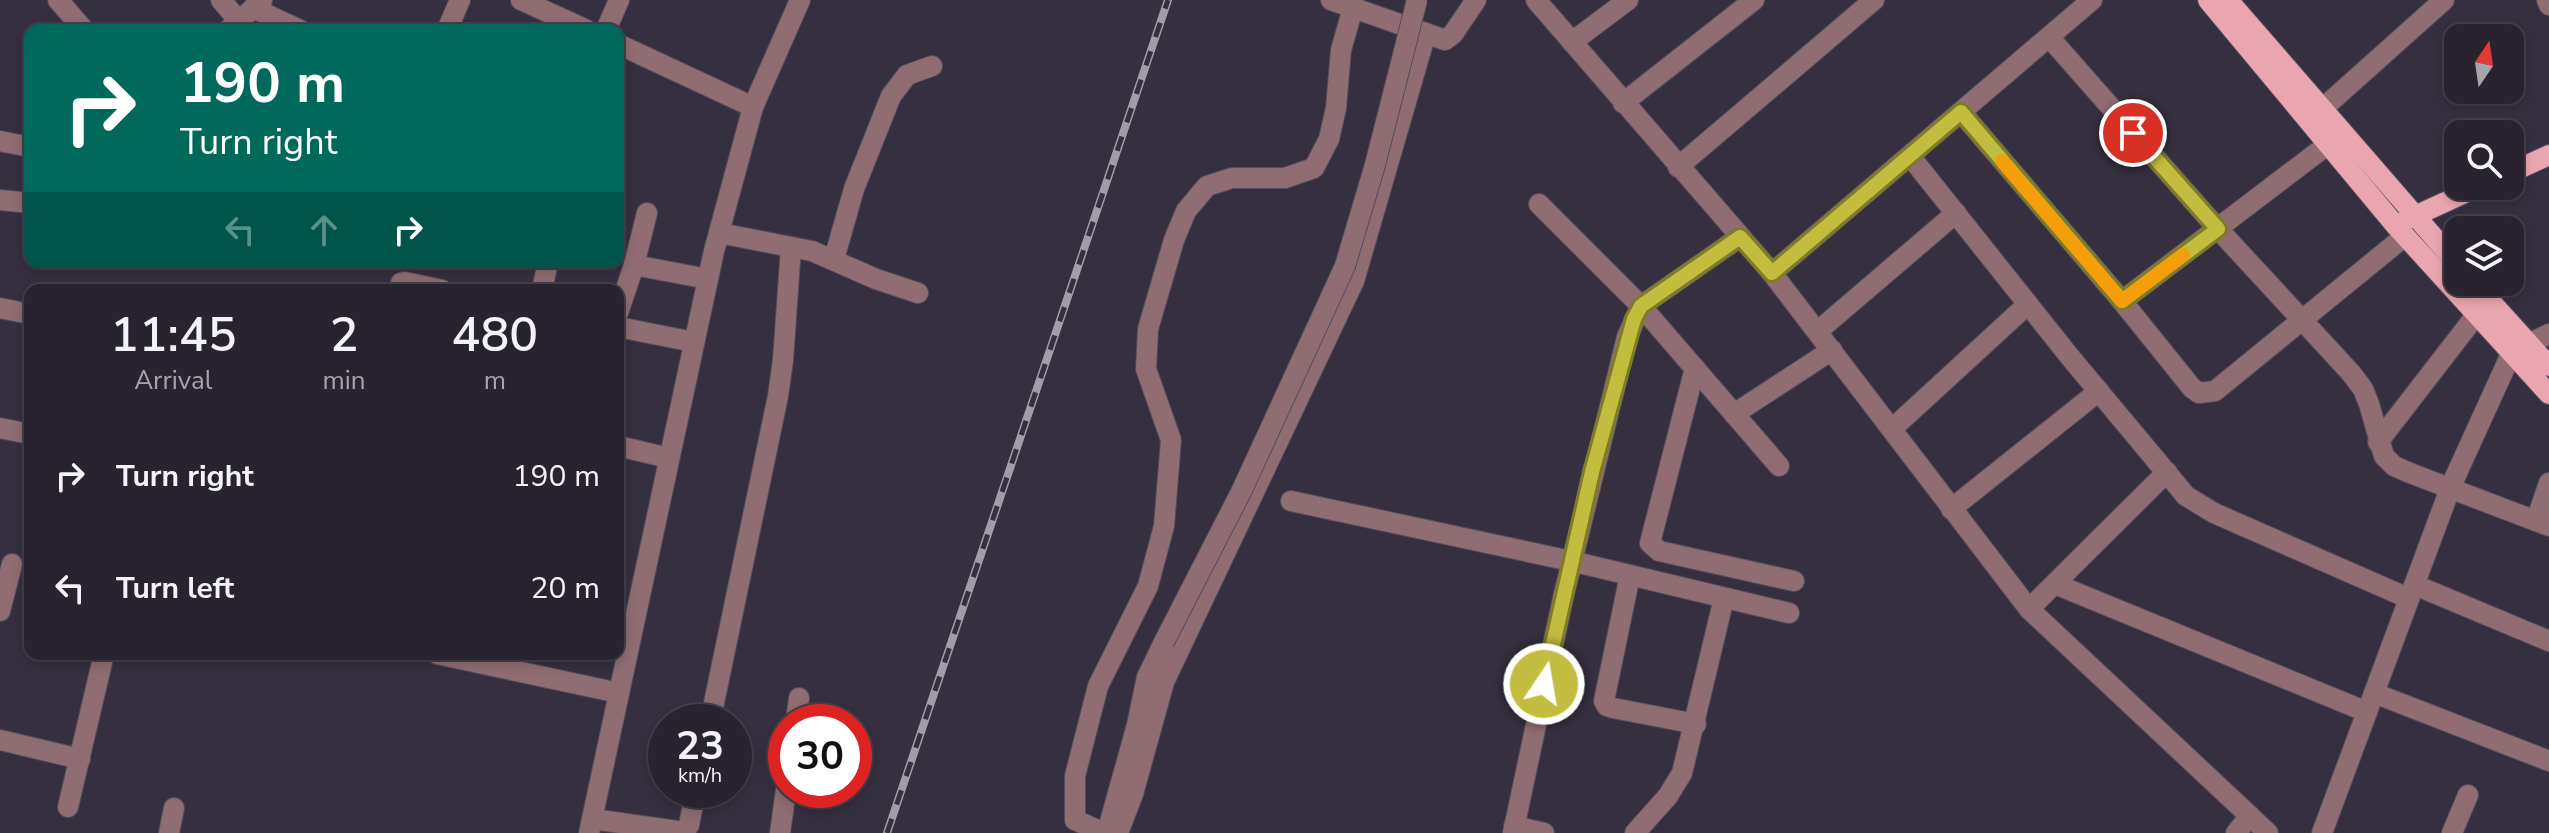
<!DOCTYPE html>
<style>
:root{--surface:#28232f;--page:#342f3b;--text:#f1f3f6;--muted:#a5a4aa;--line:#44404b}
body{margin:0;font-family:"Nunito Sans",sans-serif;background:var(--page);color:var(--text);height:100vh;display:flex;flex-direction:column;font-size:30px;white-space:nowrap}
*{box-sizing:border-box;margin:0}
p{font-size:26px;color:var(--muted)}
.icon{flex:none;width:44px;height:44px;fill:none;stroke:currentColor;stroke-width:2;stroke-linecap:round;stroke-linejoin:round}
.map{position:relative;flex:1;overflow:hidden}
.side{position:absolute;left:24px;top:284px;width:600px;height:376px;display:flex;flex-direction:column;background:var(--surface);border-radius:16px;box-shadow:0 4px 12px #0003,0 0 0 2px var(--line)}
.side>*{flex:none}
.banner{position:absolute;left:24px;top:24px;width:600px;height:244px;border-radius:16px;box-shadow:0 4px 12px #0003,0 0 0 2px var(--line);background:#00695c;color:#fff;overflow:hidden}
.needle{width:52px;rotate:13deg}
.controls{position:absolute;left:2444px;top:24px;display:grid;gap:16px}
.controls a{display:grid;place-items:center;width:80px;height:80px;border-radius:16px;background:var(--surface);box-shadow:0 4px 12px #0003,0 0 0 2px var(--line);font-size:40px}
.speed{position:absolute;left:648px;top:704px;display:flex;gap:16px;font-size:40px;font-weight:700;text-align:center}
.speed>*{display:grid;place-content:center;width:104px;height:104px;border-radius:50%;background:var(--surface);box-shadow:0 4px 12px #0003,0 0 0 2px var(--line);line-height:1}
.speed small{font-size:20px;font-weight:400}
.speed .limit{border:12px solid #d22;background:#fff;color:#111}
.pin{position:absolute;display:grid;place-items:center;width:68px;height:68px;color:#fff;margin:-34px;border:4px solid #fff;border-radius:50%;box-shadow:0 2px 8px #0007}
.me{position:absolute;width:88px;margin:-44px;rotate:12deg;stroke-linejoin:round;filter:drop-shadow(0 0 6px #0008)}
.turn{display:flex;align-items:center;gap:28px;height:168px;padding:0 24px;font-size:36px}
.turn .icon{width:104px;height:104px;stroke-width:2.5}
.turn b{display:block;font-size:56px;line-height:68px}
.lanes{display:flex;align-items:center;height:76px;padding:0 24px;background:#0003;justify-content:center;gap:40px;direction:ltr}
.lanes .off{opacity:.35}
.eta{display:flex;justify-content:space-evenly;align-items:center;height:136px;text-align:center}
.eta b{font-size:48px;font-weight:600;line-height:56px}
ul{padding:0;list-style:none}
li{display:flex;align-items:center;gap:24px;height:112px;padding:0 24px}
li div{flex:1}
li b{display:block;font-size:30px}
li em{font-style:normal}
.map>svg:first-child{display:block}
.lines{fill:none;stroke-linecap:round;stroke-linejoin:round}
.minor-casing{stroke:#534d5c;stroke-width:22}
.major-casing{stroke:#534d5c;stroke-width:22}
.minor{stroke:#8f6d72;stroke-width:20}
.major{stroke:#eaa6b0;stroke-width:20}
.rail-casing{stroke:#a19ca8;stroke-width:8}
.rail{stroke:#352f3f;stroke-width:5;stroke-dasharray:15;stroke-linecap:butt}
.minor-bridge-casing{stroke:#534d5c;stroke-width:22;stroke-linecap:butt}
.minor-bridge{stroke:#8f6d72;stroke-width:20}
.route-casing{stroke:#7e7b29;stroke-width:20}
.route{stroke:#c2bd3f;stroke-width:14}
.slow{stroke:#f59e0b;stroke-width:14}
</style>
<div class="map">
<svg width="2549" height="833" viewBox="0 0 2549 833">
<rect width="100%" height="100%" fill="#352f3f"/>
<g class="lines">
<g class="minor-casing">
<g id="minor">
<polyline points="58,0 84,30"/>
<polyline points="221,0 238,20"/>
<polyline points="521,0 587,30"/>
<polyline points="1331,0 1445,40 1453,34 1476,0"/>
<polyline points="1536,0 1772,273 2029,609 2268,833"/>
<polyline points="2547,0 2549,5"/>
<polyline points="253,8 300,30"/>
<polyline points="228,30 262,1"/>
<polyline points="447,30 460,0"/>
<polyline points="606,30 619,0"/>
<polyline points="2049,37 2218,229 2351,373 2363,389 2369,404 2384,456 2394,466 2410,473 2549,526"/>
<polyline points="1572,42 1628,0"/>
<polyline points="618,44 753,107"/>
<polyline points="1623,103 1754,0"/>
<polyline points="2321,110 2444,0"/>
<polyline points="1961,112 2122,301 2192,388 2199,393 2215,391 2405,236"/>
<polyline points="0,141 30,147"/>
<polyline points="1910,156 2070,357 2176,484 2186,496 2214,513 2408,598"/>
<polyline points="1678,167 1874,0"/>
<polyline points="0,200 30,203"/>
<polyline points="1539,204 1641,306 1779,466"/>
<polyline points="719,233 812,251 876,279 918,293"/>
<polyline points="834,259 854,189 891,96 907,75 932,66"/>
<polyline points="634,265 708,279"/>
<polyline points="1772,273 2092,0"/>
<polyline points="399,290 401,283 405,282 442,290"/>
<polyline points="542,290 548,262"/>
<polyline points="2122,301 2327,145"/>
<polyline points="0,308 30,314"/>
<polyline points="618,313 634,265 647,213"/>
<polyline points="618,327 694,342"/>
<polyline points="1818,331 1956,213"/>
<polyline points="1695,368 1650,543 1659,551 1794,581"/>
<polyline points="1734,414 1832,350"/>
<polyline points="0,428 30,434"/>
<polyline points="1893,428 2028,304"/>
<polyline points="2378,442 2477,314"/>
<polyline points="618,446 669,458"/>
<polyline points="1291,501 1571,561 1789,613"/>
<polyline points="1951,509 2099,391"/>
<polyline points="2536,521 2549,483"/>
<polyline points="1630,575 1604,701 1607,706 1613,708 1696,724"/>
<polyline points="2055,584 2367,712"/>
<polyline points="2415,585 2549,641"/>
<polyline points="2029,609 2167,472"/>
<polyline points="0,611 12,564"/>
<polyline points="437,654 619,693"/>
<polyline points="2374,693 2549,761"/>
<polyline points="710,722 778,396 783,360 791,247"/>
<polyline points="796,722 799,698"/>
<polyline points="0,740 80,759"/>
<polyline points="68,807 104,654"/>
<polyline points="592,819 684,832 689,825 696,790"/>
<polyline points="1110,822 1137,725 1147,677 1164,642"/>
<polyline points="1514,826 1544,833"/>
<polyline points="169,833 174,808"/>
<polyline points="589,833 714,251 753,107 800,0"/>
<polyline points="780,833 786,790"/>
<polyline points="1104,833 1075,820 1075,776 1098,686 1148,586 1164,526 1171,440 1146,369 1148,329 1174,240 1186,211 1207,186 1232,178 1285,178 1314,168 1329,139 1336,108 1341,50 1353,8"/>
<polyline points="1118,833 1133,794 1164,682 1354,281 1426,33"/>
<polyline points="1513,833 1563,598 1627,337 1641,306 1740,237"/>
<polyline points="1635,833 1668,796 1682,773 1724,598"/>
<polyline points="2236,833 2250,816"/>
<polyline points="2322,833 2451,486 2512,352 2549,334"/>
<polyline points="2452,833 2468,795"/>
</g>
</g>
<g class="major-casing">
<g id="major">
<polyline points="2208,0 2396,226 2549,394"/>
<polyline points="2228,0 2458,265"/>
<polyline points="2510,173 2549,155"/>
<polyline points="2404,221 2480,186"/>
<polyline points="2473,282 2549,366"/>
</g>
</g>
<use href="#minor" class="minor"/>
<use href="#major" class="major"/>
<g class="rail-casing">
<polyline id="rail" points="887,833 1168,0"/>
</g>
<use href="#rail" class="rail"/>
<g class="minor-bridge-casing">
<polyline id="minor-bridge" points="1164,642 1242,490 1345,266 1375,165 1417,0"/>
</g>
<use href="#minor-bridge" class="minor-bridge"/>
</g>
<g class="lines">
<g class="route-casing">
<polyline id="route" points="1544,684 1592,472 1634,319 1641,306 1740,237 1772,273 1961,112 2122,301 2218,229 2133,133"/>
</g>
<use href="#route" class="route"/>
<polyline class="slow" points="2002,161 2122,301 2183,255"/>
</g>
</svg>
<div class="controls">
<a><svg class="needle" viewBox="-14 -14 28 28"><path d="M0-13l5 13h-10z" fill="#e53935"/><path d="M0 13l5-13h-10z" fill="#a5a4aa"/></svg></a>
<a><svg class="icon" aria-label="search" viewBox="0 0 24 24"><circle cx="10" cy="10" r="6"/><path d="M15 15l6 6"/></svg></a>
<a><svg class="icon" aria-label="layers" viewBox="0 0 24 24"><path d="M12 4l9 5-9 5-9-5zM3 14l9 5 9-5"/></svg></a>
</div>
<div class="speed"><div>23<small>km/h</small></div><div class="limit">30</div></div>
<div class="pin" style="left:2133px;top:133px;background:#d93025"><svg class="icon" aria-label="arrive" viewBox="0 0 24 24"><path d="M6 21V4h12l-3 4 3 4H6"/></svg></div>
<svg class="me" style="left:1544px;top:684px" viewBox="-20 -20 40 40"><circle r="17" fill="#c2bd3f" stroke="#fff" stroke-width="3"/><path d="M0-11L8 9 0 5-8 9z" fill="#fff"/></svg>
<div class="banner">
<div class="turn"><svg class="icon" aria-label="right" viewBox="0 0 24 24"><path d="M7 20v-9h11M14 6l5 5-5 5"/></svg><div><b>190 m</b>Turn right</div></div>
<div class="lanes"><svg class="icon off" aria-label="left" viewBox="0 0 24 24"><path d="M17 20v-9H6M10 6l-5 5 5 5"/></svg><svg class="icon off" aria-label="ahead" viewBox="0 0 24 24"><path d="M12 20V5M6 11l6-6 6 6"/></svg><svg class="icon" aria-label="right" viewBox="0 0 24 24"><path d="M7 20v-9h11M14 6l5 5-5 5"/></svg></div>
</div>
<section class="side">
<div class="eta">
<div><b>11:45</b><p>Arrival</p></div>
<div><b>2</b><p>min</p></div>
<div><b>480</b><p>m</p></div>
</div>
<ul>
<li><svg class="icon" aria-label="right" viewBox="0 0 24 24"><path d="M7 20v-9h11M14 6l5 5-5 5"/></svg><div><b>Turn right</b></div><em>190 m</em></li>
<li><svg class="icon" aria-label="left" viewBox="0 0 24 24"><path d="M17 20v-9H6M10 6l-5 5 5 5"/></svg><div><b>Turn left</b></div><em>20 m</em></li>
</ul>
</section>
</div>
